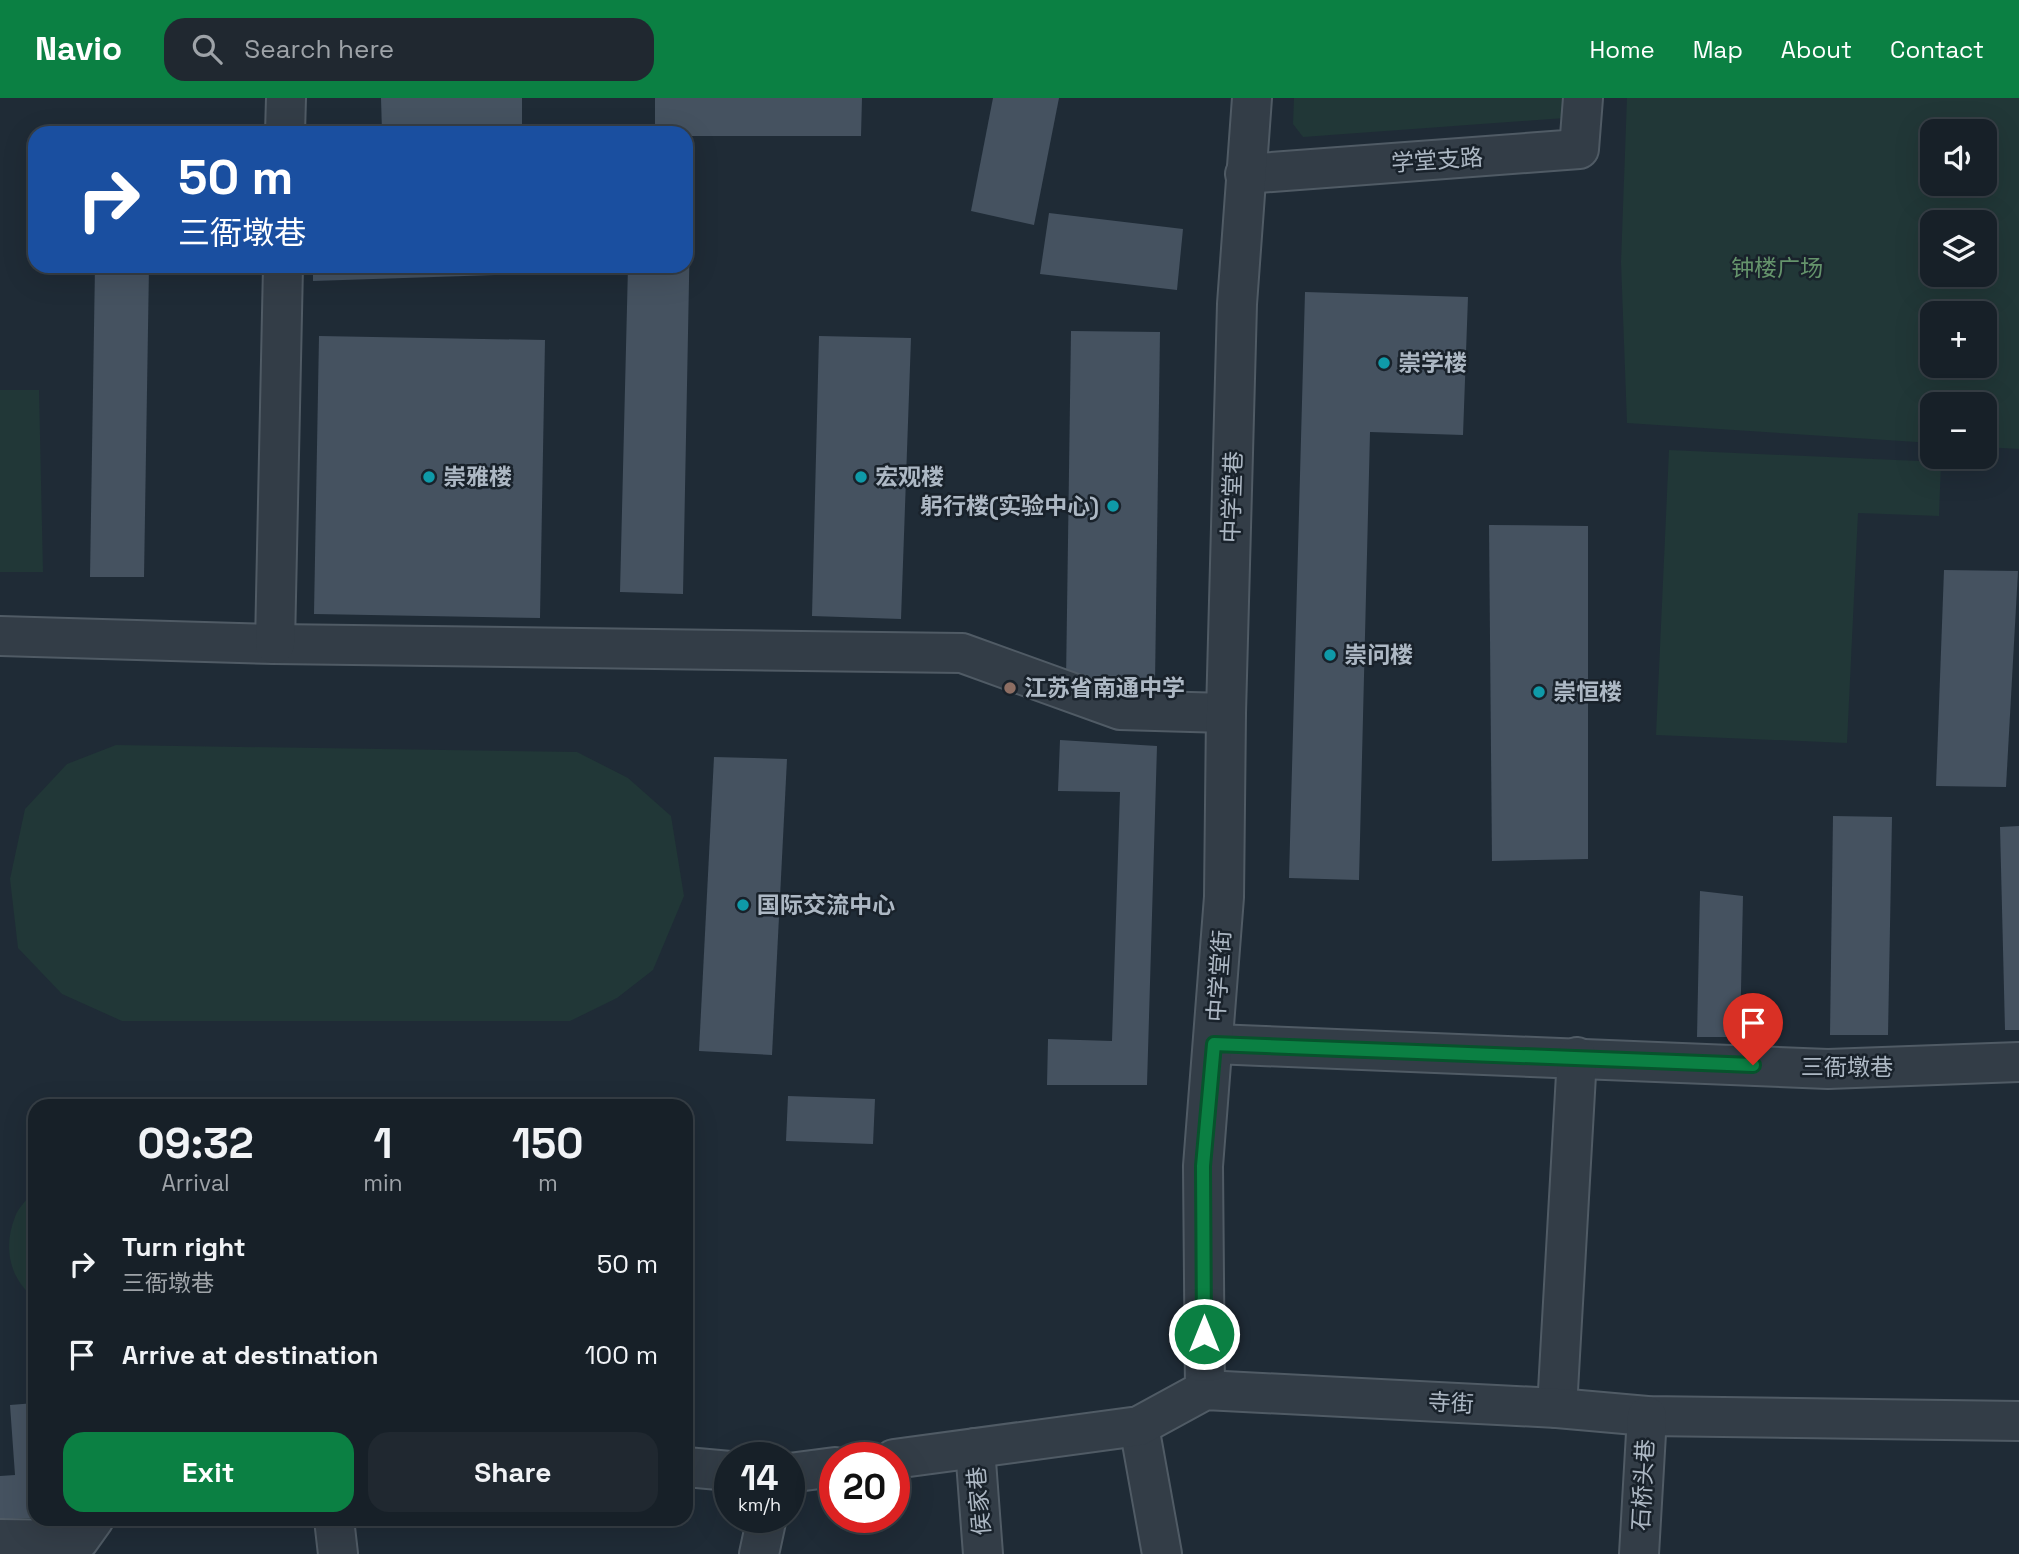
<!DOCTYPE html>
<meta charset="utf-8">
<style>
:root{--surface:#172028;--page:#202830;--text:#f1f3f6;--muted:#9ea3a8;--line:#363e45;--accent:#0b8043}
body{margin:0;font-family:"Space Grotesk","Noto Sans SC",sans-serif;background:var(--page);color:var(--text);height:100vh;display:flex;flex-direction:column;font-size:26px;white-space:nowrap}
*{box-sizing:border-box;margin:0}
p{font-size:23px;color:var(--muted)}
.icon{flex:none;width:38px;height:38px;fill:none;stroke:currentColor;stroke-width:2;stroke-linecap:round;stroke-linejoin:round}
.map{position:relative;flex:1;overflow:hidden}
.drawer{position:absolute;left:28px;top:1001px;width:665px;height:427px;display:flex;flex-direction:column;background:var(--surface);border-radius:21px;box-shadow:0 7px 28px #0002,0 0 0 2px var(--line)}
.drawer>*{flex:none}
.banner{position:absolute;left:28px;top:28px;width:665px;height:147px;border-radius:21px;box-shadow:0 7px 28px #0002,0 0 0 2px var(--line);background:#1a4fa0;color:#fff;overflow:hidden}
.fabs{position:absolute;left:1920px;top:21px;display:grid;gap:14px}
.fabs a{display:grid;place-items:center;width:77px;height:77px;border-radius:14px;background:var(--surface);box-shadow:0 7px 28px #0002,0 0 0 2px var(--line);font-size:35px}
.speed{position:absolute;left:714px;top:1344px;display:flex;gap:14px;font-size:35px;font-weight:700;text-align:center}
.speed>*{display:grid;place-content:center;width:91px;height:91px;border-radius:50%;background:var(--surface);box-shadow:0 7px 28px #0002,0 0 0 2px var(--line);line-height:1}
.speed small{font-size:18px;font-weight:400}
.speed .limit{border:10px solid #d22;background:#fff;color:#111}
.pin{position:absolute;display:grid;place-items:center;width:60px;height:60px;color:#fff;margin:-72px -30px;border-radius:50% 50% 50% 0;rotate:-45deg;box-shadow:0 0 7px #0007}
.pin .icon{rotate:45deg}
.me{position:absolute;width:77px;margin:-38px;rotate:0deg;stroke-linejoin:round;filter:drop-shadow(0 0 5px #0008)}
.turn{display:flex;align-items:center;gap:24px;height:147px;padding:0 35px;font-size:32px}
.turn .icon{width:91px;height:91px;stroke-width:2.5}
.turn b{display:block;font-size:49px;line-height:60px}
.eta{display:flex;justify-content:space-evenly;align-items:center;height:119px;text-align:center}
.eta b{font-size:42px;font-weight:700;line-height:49px}
.cta{display:flex;gap:14px;margin-top:auto;padding:14px 35px}
.cta a{flex:1;height:80px;border-radius:21px;background:var(--accent);color:#fff;font-size:28px;font-weight:700;line-height:80px;text-align:center}
.cta a+a{background:var(--page);color:var(--text)}
ul{padding:0;list-style:none}
li{display:flex;align-items:center;gap:21px;height:91px;padding:0 35px}
li div{flex:1}
li b{display:block;font-size:26px}
li em{font-style:normal}
header{display:flex;align-items:center;gap:42px;box-sizing:border-box;height:98px;padding:0 35px;background:var(--accent);color:#fff}
header strong{font-size:33px}
nav{display:flex;gap:38px;margin-inline-start:auto;font-size:24px}
.search{width:490px;height:63px;background:var(--page);display:flex;align-items:center;gap:18px;box-sizing:border-box;padding:0 24px;border-radius:21px;color:var(--muted);font-size:26px}
.map>svg:first-child{display:block}
.green{fill:#213737;fill-rule:evenodd}
.building{fill:#455260}
.lines{fill:none;stroke-linecap:round;stroke-linejoin:round}
.minor-casing{stroke:#505b65;stroke-width:42}
.minor{stroke:#333d47;stroke-width:38}
.route-casing{stroke:#07532c;stroke-width:18}
.route{stroke:#0b8043;stroke-width:12}
.culture-dot{fill:#0f9aa8;stroke:#19222b;stroke-width:2.5}
.education-dot{fill:#8d6e63;stroke:#19222b;stroke-width:2.5}
.labels{text-anchor:middle;dominant-baseline:central;stroke-width:5;stroke-linejoin:round;paint-order:stroke}
.street-label{font-size:23px;fill:#adb8c4;stroke:#19222b}
.park-label{font-size:23px;fill:#65946c;stroke:#19222b}
.poi-label{font-size:23px;font-weight:bold;fill:#adb8c4;stroke:#19222b;text-anchor:start}
</style>
<header>
<strong>Navio</strong>
<div class="search"><svg class="icon" aria-label="search" viewBox="0 0 24 24"><circle cx="10" cy="10" r="6"/><path d="M15 15l6 6"/></svg>Search here</div>
<nav><a>Home</a><a>Map</a><a>About</a><a>Contact</a></nav>
</header>
<div class="map">
<svg width="2019" height="1456" viewBox="0 0 2019 1456">
<rect width="100%" height="100%" fill="#1f2b36"/>
<g class="green">
<polygon points="1294,0 1566,0 1565,20 1303,39 1293,26"/>
<path d="M 1627,0 L 2019,0 L 2019,351 L 1985,349 L 1984,306 L 1932,306 L 1932,345 L 1627,325 L 1621,164 ZM 1984,33 L 1984,86 L 1932,86 L 1932,33 ZM 1984,124 L 1984,177 L 1932,177 L 1932,124 ZM 1984,215 L 1984,268 L 1932,268 L 1932,215 Z"/>
<polygon points="0,292 39,292 43,474 0,474"/>
<polygon points="1669,352 1941,364 1939,418 1858,415 1847,645 1656,637"/>
<polygon points="116,647 577,654 628,680 671,718 684,798 653,872 617,900 570,923 122,923 62,896 18,850 10,781 25,711 67,666"/>
<path d="M 35,1092 L 35,1200 C 9,1181 3,1149 15,1119 C 18,1109 29,1100 35,1092 Z"/>
</g>
<g class="building">
<polygon points="381,0 522,0 522,35 382,34"/>
<polygon points="655,0 862,0 861,38 686,38 686,35 655,35"/>
<polygon points="993,0 1059,0 1034,127 971,113"/>
<polygon points="1049,115 1183,131 1177,192 1040,176"/>
<polygon points="686,131 690,131 683,496 620,494 628,168 686,168"/>
<polygon points="95,168 149,168 144,479 90,479"/>
<polygon points="313,168 523,168 524,176 313,183"/>
<polygon points="1305,194 1468,199 1463,337 1370,334 1359,782 1289,780"/>
<polygon points="1071,233 1160,234 1155,584 1066,583"/>
<polygon points="319,238 545,242 540,520 314,516"/>
<polygon points="819,238 911,240 901,521 812,518"/>
<polygon points="1489,427 1588,428 1588,761 1492,763"/>
<polygon points="1944,472 2018,473 2006,689 1936,688"/>
<polygon points="1060,642 1157,648 1147,987 1047,987 1048,941 1112,943 1120,694 1058,693"/>
<polygon points="714,659 787,661 772,957 699,953"/>
<polygon points="1833,718 1892,719 1888,937 1830,937"/>
<polygon points="2019,728 2019,932 2005,932 2000,729"/>
<polygon points="1700,793 1743,798 1740,939 1697,939"/>
<polygon points="788,998 875,1001 873,1046 786,1043"/>
<polygon points="35,1305 35,1420 0,1421 0,1378 15,1377 10,1307"/>
</g>
<g class="lines">
<g class="minor-casing">
<g id="minor">
<polyline points="285,35 286,0"/>
<polyline points="1245,76 1579,51 1583,0"/>
<polyline points="0,538 275,546 962,555 1120,612 1226,615"/>
<polyline points="275,546 283,168"/>
<polyline points="1214,946 1828,971 2019,964"/>
<polyline points="1205,1292 1203,1068 1224,799 1226,615 1237,206 1252,0"/>
<polyline points="1557,1310 1577,959"/>
<polyline points="1139,1328 1162,1456"/>
<polyline points="975,1350 983,1456"/>
<polyline points="894,1361 1139,1328 1205,1292 1557,1310 1647,1318 2019,1323"/>
<polyline points="686,1369 730,1373"/>
<polyline points="789,1375 835,1369"/>
<polyline points="334,1421 338,1456"/>
<polyline points="0,1441 79,1442 94,1421"/>
<polyline points="759,1456 767,1419"/>
<polyline points="1639,1456 1647,1318"/>
</g>
</g>
<use href="#minor" class="minor"/>
</g>
<g class="lines">
<g class="route-casing">
<polyline id="route" points="1204,1236 1203,1068 1214,946 1753,967"/>
</g>
<use href="#route" class="route"/>
</g>
<g class="culture-dot">
<circle cx="1384" cy="265" r="7"/>
<circle cx="429" cy="379" r="7"/>
<circle cx="861" cy="379" r="7"/>
<circle cx="1113" cy="408" r="7"/>
<circle cx="1330" cy="557" r="7"/>
<circle cx="1539" cy="594" r="7"/>
<circle cx="743" cy="807" r="7"/>
</g>
<circle class="education-dot" cx="1010" cy="590" r="7"/>
<g class="labels">
<g class="street-label">
<text transform="translate(1437 62) rotate(-4)">学堂支路</text>
<text transform="translate(1232 399) rotate(-88)">中学堂巷</text>
<text transform="translate(1219 878) rotate(-86)">中学堂街</text>
<text x="1847" y="969">三衙墩巷</text>
<text transform="translate(1451 1305) rotate(3)">寺街</text>
<text transform="translate(1643 1387) rotate(-87)">石桥头巷</text>
<text transform="translate(979 1403) rotate(-95)">侯家巷</text>
</g>
<g class="park-label">
<text x="1777" y="170">钟楼广场</text>
</g>
<g class="poi-label">
<text x="1398" y="265">崇学楼</text>
<text x="443" y="379">崇雅楼</text>
<text x="875" y="379">宏观楼</text>
<text x="1099" y="408" text-anchor="end">躬行楼(实验中心)</text>
<text x="1344" y="557">崇问楼</text>
<text x="1024" y="590">江苏省南通中学</text>
<text x="1553" y="594">崇恒楼</text>
<text x="757" y="807">国际交流中心</text>
</g>
</g>
</svg>
<div class="fabs">
<a><svg class="icon" aria-label="sound" viewBox="0 0 24 24"><path d="M4 9h4l5-4v14l-5-4H4zM17 9q2 3 0 6"/></svg></a>
<a><svg class="icon" aria-label="layers" viewBox="0 0 24 24"><path d="M12 4l9 5-9 5-9-5zM3 14l9 5 9-5"/></svg></a>
<a>+</a>
<a>−</a>
</div>
<div class="speed"><div>14<small>km/h</small></div><div class="limit">20</div></div>
<div class="pin" style="left:1753px;top:967px;background:#d93025"><svg class="icon" aria-label="arrive" viewBox="0 0 24 24"><path d="M6 21V4h12l-3 4 3 4H6"/></svg></div>
<svg class="me" style="left:1204px;top:1236px" viewBox="-20 -20 40 40"><circle r="17" fill="#0b8043" stroke="#fff" stroke-width="3"/><path d="M0-11L8 9 0 5-8 9z" fill="#fff"/></svg>
<div class="banner">
<div class="turn"><svg class="icon" aria-label="right" viewBox="0 0 24 24"><path d="M7 20v-9h11M14 6l5 5-5 5"/></svg><div><b>50 m</b>三衙墩巷</div></div>
</div>
<section class="drawer">
<div class="eta">
<div><b>09:32</b><p>Arrival</p></div>
<div><b>1</b><p>min</p></div>
<div><b>150</b><p>m</p></div>
</div>
<ul>
<li><svg class="icon" aria-label="right" viewBox="0 0 24 24"><path d="M7 20v-9h11M14 6l5 5-5 5"/></svg><div><b>Turn right</b><p>三衙墩巷</p></div><em>50 m</em></li>
<li><svg class="icon" aria-label="arrive" viewBox="0 0 24 24"><path d="M6 21V4h12l-3 4 3 4H6"/></svg><div><b>Arrive at destination</b></div><em>100 m</em></li>
</ul>
<div class="cta"><a>Exit</a><a>Share</a></div>
</section>
</div>
